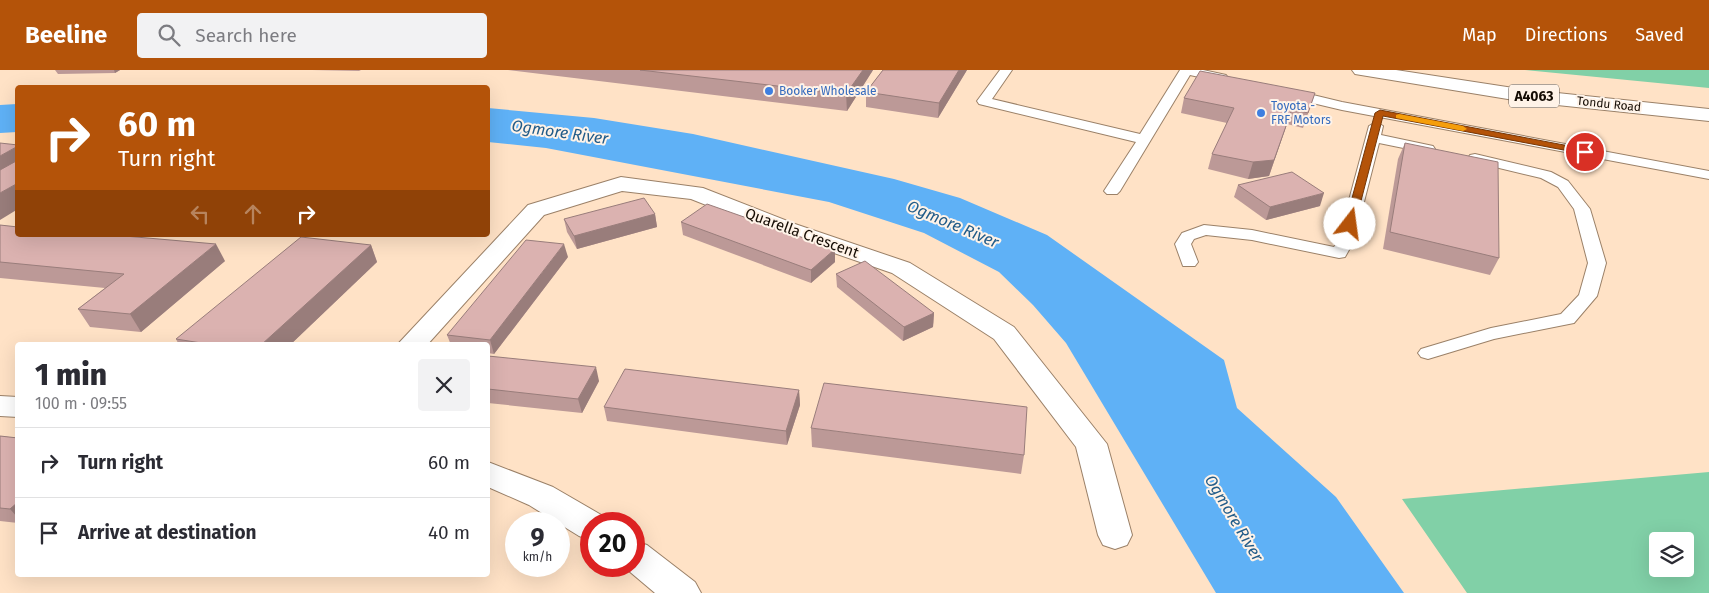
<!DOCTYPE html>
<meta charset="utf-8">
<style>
:root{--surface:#fff;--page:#f2f2f3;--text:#2b2b33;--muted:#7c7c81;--line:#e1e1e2;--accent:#b45309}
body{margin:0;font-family:"Fira Sans",sans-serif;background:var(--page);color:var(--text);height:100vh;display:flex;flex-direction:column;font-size:19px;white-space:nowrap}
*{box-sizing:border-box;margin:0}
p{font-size:16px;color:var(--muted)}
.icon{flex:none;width:28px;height:28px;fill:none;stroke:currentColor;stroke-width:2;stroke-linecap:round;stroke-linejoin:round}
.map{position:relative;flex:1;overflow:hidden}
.drawer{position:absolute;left:15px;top:272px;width:475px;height:235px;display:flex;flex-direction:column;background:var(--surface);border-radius:5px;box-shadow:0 5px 20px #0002}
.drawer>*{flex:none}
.guide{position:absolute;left:15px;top:15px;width:475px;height:152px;border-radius:5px;box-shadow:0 5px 20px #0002;background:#b45309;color:#fff;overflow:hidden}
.tools{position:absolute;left:1649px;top:462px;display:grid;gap:10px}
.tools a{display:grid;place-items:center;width:45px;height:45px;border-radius:5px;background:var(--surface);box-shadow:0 5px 20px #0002;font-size:25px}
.speed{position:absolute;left:505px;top:442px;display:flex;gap:10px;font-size:25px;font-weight:700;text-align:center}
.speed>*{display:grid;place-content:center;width:65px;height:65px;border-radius:50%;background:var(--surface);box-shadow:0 5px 20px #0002;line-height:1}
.speed small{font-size:12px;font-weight:400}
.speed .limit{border:8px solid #d22;background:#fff;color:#111}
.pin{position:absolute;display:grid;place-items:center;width:42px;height:42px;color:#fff;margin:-21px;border:2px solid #fff;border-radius:50%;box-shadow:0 1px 5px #0007}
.me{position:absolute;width:55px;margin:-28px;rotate:15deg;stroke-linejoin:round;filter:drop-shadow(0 0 4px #0008)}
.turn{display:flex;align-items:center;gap:18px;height:105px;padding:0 20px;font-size:22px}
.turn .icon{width:65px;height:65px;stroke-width:2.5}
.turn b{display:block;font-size:35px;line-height:42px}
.lanes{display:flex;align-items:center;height:48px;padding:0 20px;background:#0003;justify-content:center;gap:25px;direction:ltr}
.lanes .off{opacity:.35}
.round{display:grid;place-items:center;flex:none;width:52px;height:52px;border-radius:5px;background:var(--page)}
.head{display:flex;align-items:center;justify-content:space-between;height:85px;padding:0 20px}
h1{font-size:30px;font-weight:800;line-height:38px}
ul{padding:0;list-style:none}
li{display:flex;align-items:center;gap:15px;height:70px;padding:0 20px;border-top:1px solid var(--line)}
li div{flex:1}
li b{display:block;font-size:19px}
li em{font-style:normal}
header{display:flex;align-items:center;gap:30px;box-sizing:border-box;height:70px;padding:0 25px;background:var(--accent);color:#fff}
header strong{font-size:24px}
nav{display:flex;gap:28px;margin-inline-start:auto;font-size:18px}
.search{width:350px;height:45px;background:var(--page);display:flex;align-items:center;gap:12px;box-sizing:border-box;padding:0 18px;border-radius:5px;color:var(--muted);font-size:19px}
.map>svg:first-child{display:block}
.green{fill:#81d0a7;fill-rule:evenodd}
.water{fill:#5fb1f6}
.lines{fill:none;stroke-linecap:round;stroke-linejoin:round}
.lane-casing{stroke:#9b8168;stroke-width:2}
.street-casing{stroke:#9b8168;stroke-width:2}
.secondary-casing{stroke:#9b8168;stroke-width:2}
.primary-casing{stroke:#9b8168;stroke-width:2}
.lane{fill:#fff;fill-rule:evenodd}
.street{fill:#fff;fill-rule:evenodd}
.secondary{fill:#fff;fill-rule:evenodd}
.primary{fill:#fff;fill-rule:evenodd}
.wall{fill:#bc9997}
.shaded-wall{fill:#997d7b}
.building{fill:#dbb2b0;stroke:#997d7b}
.route{fill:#b45309;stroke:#753606}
.slow{fill:#f59e0b}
.shop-dot{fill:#3f7fe0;stroke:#fff3e8;stroke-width:2}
.labels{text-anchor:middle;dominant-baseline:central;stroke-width:4;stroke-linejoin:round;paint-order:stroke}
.far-shop-label{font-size:12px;fill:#366cbe;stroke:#fff3e8;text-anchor:start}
.far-street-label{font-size:12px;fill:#150c04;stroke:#fff3e8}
.shield{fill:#fff3e8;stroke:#5b5148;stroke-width:1}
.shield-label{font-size:14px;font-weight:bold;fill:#150c04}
.street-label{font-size:15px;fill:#150c04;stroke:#fff3e8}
.water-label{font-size:16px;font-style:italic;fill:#225c89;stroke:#fff3e8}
</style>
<header>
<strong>Beeline</strong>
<div class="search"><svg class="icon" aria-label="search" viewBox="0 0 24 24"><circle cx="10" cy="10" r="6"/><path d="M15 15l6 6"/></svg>Search here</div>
<nav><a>Map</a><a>Directions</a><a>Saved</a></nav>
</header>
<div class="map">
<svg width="1709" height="523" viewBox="0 0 1709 523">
<rect width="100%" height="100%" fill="#ffe2c6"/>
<g class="green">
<polygon points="1525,0 1709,0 1709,18"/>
<path d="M 1709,402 L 1709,523 L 1467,523 L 1402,429 ZM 1658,471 L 1685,471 L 1685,499 L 1658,499 Z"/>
</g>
<g class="water">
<polygon points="17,34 17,62 0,63 0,35"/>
<polygon points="488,38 594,48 693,64 894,109 960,128 1047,165 1224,290 1237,338 1336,427 1404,523 1216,523 1066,273 1033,235 999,202 924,163 829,132 546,78 488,72"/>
</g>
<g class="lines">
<g class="lane-casing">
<g id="lane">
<polygon points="1000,0 1012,0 992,29 1140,64 1180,0 1203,0 1226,5 1228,8 1222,12 1190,5 1120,121 1117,124 1107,124 1104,121 1136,72 979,34 977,31"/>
<polygon points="1288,19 1342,32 1709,101 1709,109 1342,40 1283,26 1282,23"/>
<polygon points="1376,52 1383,56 1381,65 1433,76 1435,79 1433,82 1428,83 1379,73 1354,171 1345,187 1339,188 1252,170 1206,165 1194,169 1191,174 1198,192 1195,196 1183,196 1175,174 1182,163 1204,155 1252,160 1334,177 1338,171 1369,56"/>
<polygon points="1475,84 1551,102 1568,111 1590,139 1606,193 1597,226 1574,253 1494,269 1428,289 1421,287 1418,283 1421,279 1491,258 1561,244 1579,225 1588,193 1574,139 1558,117 1541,108 1470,91 1468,88 1470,85"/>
</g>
</g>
<g class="street-casing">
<polygon id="street" points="621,107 703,118 795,154 910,193 1014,257 1107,374 1132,465 1127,475 1115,479 1103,475 1098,465 1076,377 994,269 892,203 779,164 691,129 622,121 544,145 427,275 397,275 528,135"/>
</g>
<g class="secondary-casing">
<g id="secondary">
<polygon points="0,326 18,327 18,347 0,346"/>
<polygon points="488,392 553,417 603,446 607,454 591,454 591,470 579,466 529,435 488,417"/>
<polygon points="634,471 647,475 695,512 701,523 655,523 623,496 634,496"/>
</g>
</g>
<g class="primary-casing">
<polygon id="primary" points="1352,0 1396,0 1520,19 1709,39 1709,51 1520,31 1361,5 1355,4"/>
</g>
<use href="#lane" class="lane"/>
<use href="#street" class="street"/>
<use href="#secondary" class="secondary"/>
<use href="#primary" class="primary"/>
</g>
<g class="wall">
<polygon points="55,0 120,0 115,3 58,4"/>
<polygon points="312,0 361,0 359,1"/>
<polygon points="508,0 873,0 847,41"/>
<polygon points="883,0 967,0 938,48 866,37 866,22"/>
<polygon points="1315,23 1303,58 1287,54 1269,106 1248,109 1208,99 1212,84 1227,53 1181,43 1184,28"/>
<polygon points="1405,73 1499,188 1490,205 1383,179 1398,89"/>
<polygon points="1238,115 1320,136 1266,150 1234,127"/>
<polygon points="655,144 657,157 577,179 567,162 564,149"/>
<polygon points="681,152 835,192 811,213 683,165"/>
<polygon points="0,155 225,191 141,262 90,257 78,239 105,218 0,208"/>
<polygon points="371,175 377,192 290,275 179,275 176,269"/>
<polygon points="568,187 494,284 488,283 488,275 451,275 447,265"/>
<polygon points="836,204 934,243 933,257 903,271 837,217"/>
<polygon points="488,286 599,311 582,343 488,333"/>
<polygon points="799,320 800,335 787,375 607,351 604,337"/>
<polygon points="811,358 1024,385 1021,404 812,377"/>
<polygon points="0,366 18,368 18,453 0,451"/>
</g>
<g class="shaded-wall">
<polygon points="114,0 120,0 115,3"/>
<polygon points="863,0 873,0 847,41 846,24"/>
<polygon points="959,0 967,0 938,48 939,33"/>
<polygon points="1292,39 1269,106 1248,109 1253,92"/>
<polygon points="18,76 18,101 0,110 0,86"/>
<polygon points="18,113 18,139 0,150 0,123"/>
<polygon points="1324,123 1320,136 1266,150 1270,137"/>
<polygon points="655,144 657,157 577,179 574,166"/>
<polygon points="216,174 225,191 141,262 130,244"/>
<polygon points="564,174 568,187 494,284 490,270"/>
<polygon points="371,175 377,192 290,275 261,275"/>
<polygon points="835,179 835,192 811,213 811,200"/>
<polygon points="934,243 933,257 903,271 904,257"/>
<polygon points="596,297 599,311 582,343 578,329"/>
<polygon points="799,320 800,335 787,375 786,361"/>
<polygon points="18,432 18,448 10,439"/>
</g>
<g class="building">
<polygon points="640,0 863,0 846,24"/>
<polygon points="883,0 959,0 939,33 866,22"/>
<polygon points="1200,1 1315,23 1308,43 1292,39 1274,90 1253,92 1212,84 1234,38 1184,28"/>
<polygon points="0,73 18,75 18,76 0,86"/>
<polygon points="1405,73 1498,92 1499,188 1390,162"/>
<polygon points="18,90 18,113 0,123 0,100"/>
<polygon points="1292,102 1324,123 1270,137 1238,115"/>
<polygon points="644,128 655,144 574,166 564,149"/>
<polygon points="707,134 835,179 811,200 681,152"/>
<polygon points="0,155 18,157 18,165 113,165 216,174 130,244 78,239 124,204 0,192"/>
<polygon points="301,167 371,175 261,275 214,275 176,269"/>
<polygon points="526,170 564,174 490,270 447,265"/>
<polygon points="865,191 934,243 904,257 836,204"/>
<polygon points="488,286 596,297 578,329 488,319"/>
<polygon points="625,299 799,320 786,361 604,337"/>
<polygon points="824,313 1027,337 1024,385 811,358"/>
<polygon points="0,366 18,368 18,432 10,439 0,438"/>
</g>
<polygon class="route" points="1380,40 1585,79 1589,82 1585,84 1383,46 1355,154 1354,156 1347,156 1345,154 1375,43"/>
<polygon class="slow" points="1399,44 1463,56 1467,59 1463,61 1396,48 1396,45"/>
<g class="shop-dot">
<circle cx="769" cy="21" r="5"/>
<circle cx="1261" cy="43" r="5"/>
</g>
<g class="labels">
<g class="far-shop-label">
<text x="779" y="21">Booker Wholesale</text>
<text x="1271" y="36">Toyota -<tspan x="1271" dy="14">FRF Motors</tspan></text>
</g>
<g class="far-street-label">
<text transform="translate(1609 34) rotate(6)">Tondu Road</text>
</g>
<rect class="shield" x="1509" y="14.5" width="50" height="23" rx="4"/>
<g class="shield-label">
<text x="1534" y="26">A4063</text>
</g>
<g class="street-label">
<text transform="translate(802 163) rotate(20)">Quarella Crescent</text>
</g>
<g class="water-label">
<text transform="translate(560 62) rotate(8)">Ogmore River</text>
<text transform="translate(953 154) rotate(23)">Ogmore River</text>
<text transform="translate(1234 448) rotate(59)">Ogmore River</text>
</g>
</g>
</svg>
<div class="tools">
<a><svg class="icon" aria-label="layers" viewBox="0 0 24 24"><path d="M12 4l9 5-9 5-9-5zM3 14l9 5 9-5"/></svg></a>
</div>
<div class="speed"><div>9<small>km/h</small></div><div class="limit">20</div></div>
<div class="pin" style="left:1585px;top:82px;background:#d93025"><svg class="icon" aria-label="arrive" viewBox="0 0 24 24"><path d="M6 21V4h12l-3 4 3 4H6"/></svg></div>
<svg class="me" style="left:1350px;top:154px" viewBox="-20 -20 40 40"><circle r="19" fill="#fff"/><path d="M0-13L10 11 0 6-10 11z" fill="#b45309"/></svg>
<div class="guide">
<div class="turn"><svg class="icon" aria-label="right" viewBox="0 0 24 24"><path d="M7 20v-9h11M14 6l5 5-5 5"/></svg><div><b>60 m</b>Turn right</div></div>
<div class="lanes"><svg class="icon off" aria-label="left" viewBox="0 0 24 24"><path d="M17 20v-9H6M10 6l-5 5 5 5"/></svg><svg class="icon off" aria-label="ahead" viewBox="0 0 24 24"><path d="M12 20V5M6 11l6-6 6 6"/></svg><svg class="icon" aria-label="right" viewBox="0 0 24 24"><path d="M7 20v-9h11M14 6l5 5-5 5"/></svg></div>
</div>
<section class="drawer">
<div class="head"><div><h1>1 min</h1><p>100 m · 09:55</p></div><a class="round"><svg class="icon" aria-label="close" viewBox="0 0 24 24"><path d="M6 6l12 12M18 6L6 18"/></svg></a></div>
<ul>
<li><svg class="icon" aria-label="right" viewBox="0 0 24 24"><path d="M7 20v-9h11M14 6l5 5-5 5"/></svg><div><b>Turn right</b></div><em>60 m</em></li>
<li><svg class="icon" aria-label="arrive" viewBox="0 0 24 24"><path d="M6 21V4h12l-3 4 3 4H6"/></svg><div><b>Arrive at destination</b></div><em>40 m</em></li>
</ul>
</section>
</div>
